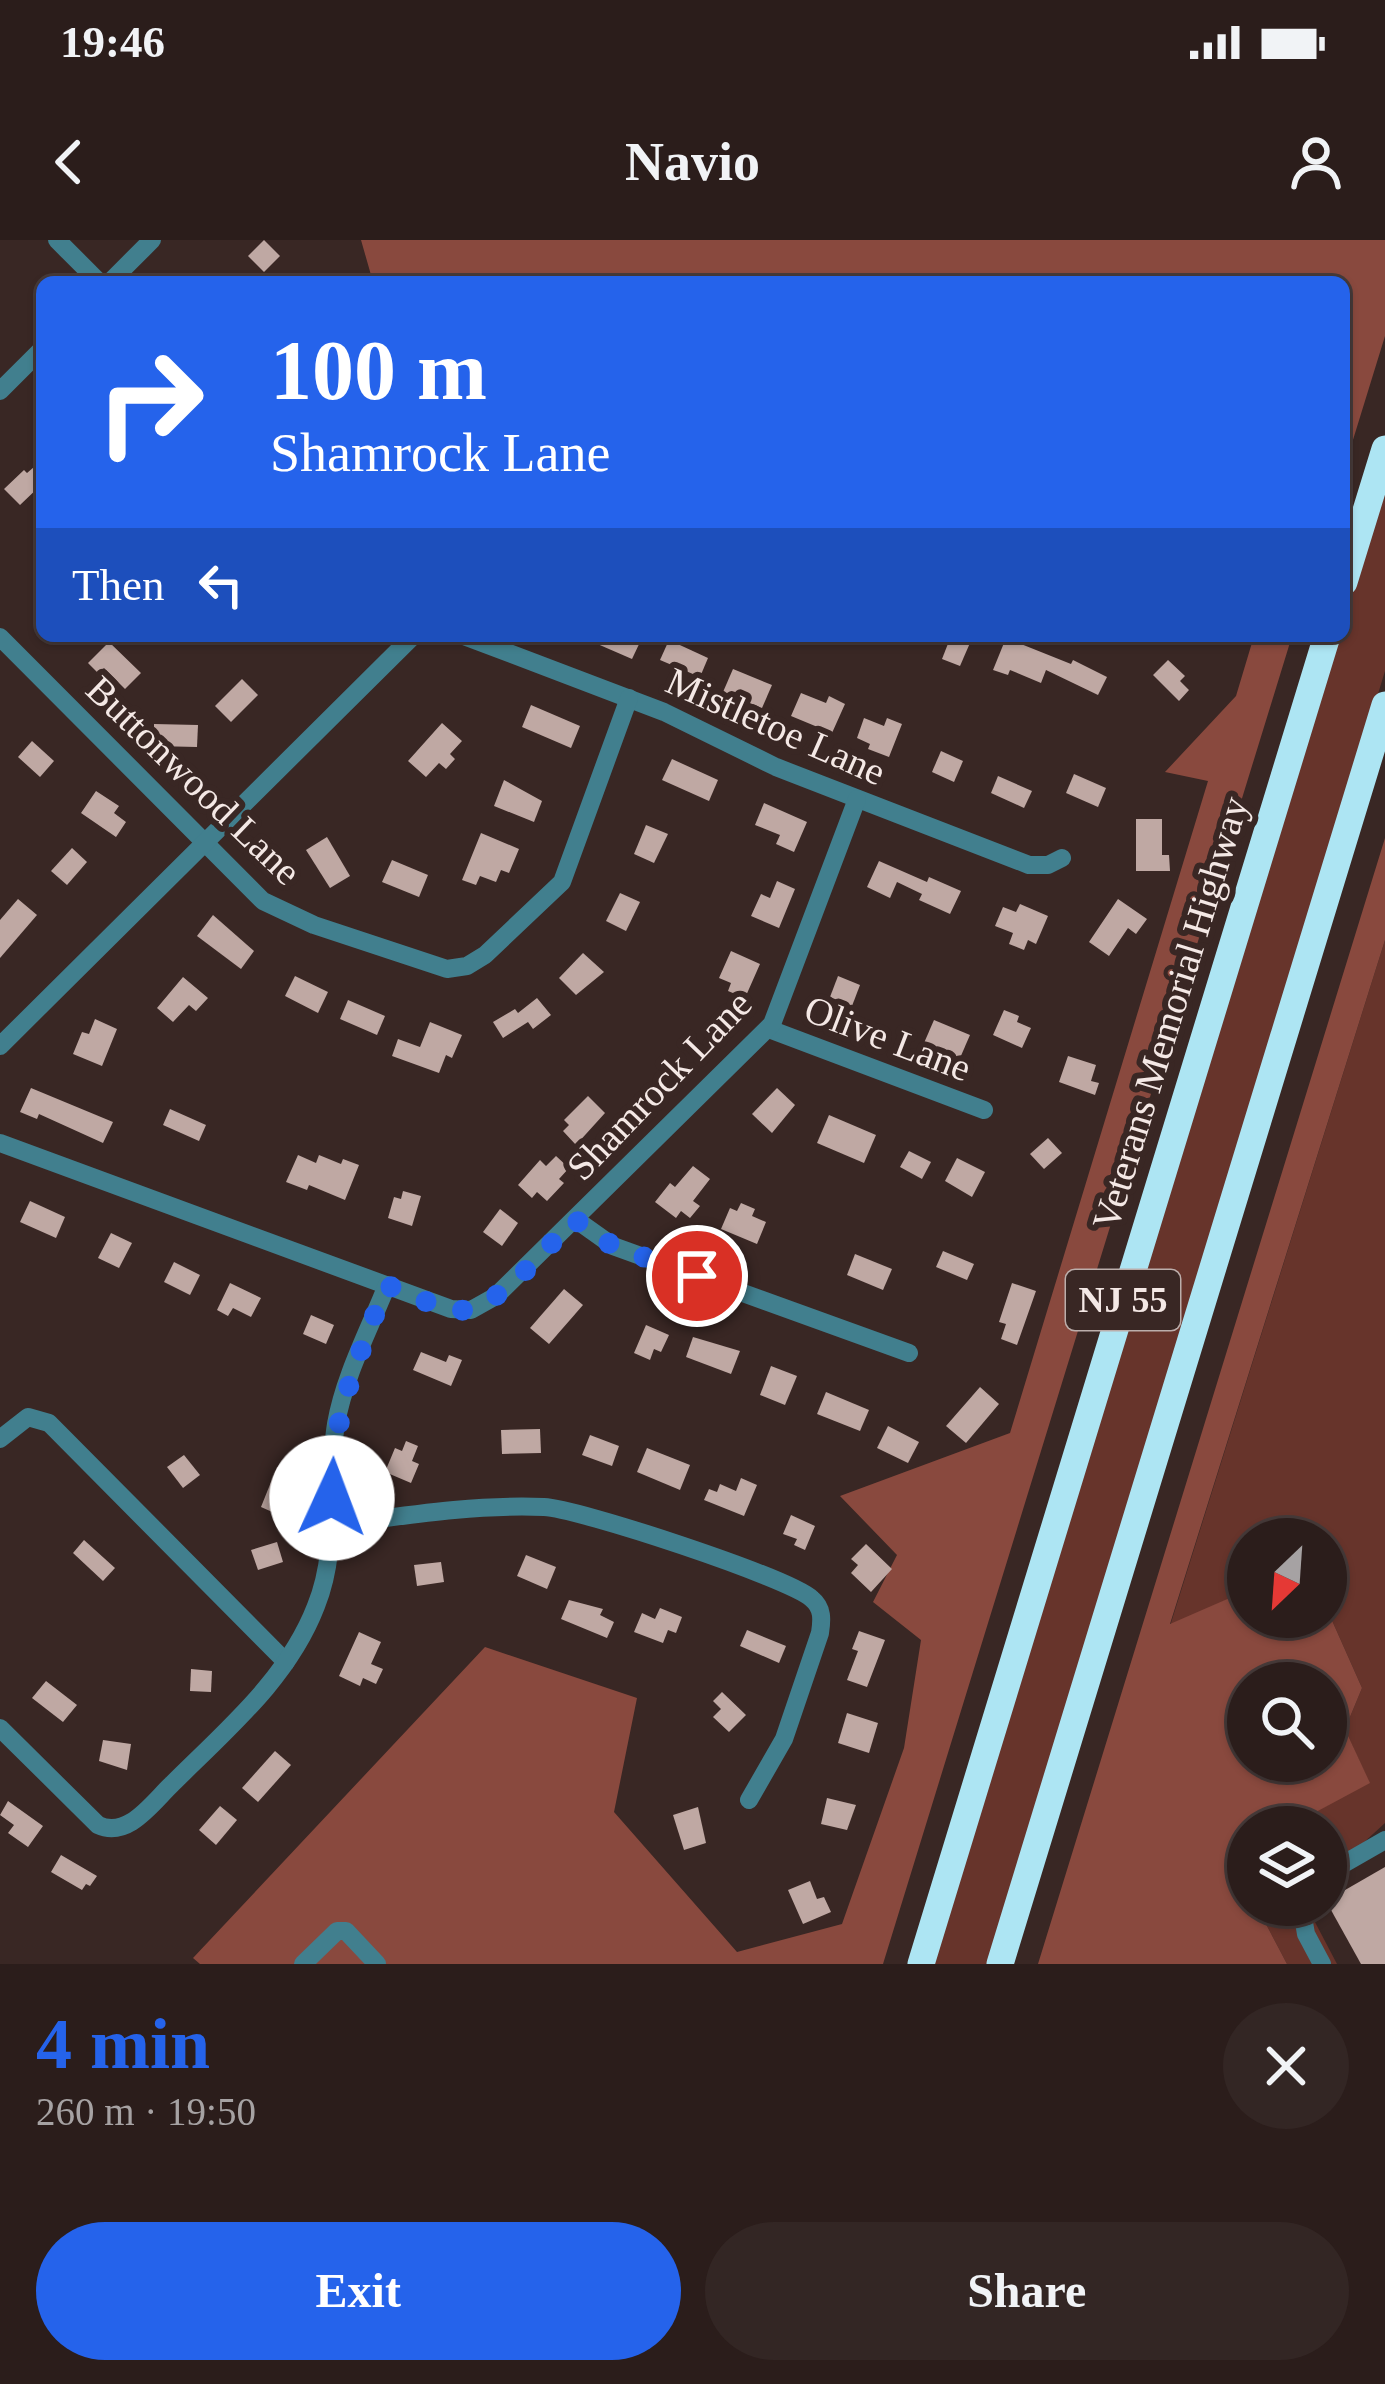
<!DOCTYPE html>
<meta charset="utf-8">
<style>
:root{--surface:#2b1d1b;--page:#332624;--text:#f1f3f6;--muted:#a6a2a3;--line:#473b3a;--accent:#2563eb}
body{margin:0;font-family:"Times New Roman",serif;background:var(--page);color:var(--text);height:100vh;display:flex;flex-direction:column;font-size:45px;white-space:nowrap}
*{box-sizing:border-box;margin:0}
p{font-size:39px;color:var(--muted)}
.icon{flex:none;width:66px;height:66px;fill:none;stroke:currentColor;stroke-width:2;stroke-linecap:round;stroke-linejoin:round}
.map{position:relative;height:1724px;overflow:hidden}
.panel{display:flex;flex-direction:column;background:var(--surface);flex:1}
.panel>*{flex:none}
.hud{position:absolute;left:36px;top:36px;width:1314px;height:366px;border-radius:18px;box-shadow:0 3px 9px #0004,0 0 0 3px var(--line);background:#2563eb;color:#fff;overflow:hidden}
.needle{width:78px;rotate:205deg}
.fabs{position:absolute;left:1227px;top:1278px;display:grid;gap:24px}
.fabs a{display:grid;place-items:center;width:120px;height:120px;border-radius:50%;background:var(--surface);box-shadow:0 3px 9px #0004,0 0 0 3px var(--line);font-size:60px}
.pin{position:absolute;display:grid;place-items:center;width:102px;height:102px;color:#fff;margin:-51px;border:6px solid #fff;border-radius:50%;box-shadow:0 3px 12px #0007}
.me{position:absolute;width:132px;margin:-66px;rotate:2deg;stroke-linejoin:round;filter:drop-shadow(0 0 9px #0008)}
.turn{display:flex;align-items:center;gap:42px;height:252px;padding:0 36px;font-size:54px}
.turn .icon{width:156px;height:156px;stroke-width:2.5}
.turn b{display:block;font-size:84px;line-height:102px}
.then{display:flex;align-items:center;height:114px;padding:0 36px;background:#0003;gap:24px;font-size:45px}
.round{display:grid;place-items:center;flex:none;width:126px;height:126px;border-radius:63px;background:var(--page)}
.headline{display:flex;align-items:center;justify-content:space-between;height:204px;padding:0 36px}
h1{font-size:72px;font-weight:600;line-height:90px;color:var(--accent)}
.primary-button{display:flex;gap:24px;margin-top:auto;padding:24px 36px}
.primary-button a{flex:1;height:138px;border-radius:72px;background:var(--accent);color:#fff;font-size:48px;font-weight:600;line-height:138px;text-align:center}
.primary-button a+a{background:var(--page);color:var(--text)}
.status{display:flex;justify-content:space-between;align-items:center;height:84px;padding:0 60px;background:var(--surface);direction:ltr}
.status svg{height:33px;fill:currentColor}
header{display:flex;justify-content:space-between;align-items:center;height:156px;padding:0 36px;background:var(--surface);font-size:54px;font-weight:600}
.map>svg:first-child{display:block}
.green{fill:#67342b}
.forest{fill:#89493e;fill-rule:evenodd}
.building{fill:#bfa8a3}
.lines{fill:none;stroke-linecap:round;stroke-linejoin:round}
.minor{stroke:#417f8e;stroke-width:18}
.highway{stroke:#ade5f3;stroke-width:27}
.route{stroke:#2563eb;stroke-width:21;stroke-dasharray:0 37.8}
.labels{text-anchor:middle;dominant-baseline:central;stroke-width:12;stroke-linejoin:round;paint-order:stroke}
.shield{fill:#392724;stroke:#bcaeab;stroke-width:3}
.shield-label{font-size:36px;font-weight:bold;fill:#f4e8e5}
.street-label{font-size:39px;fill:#f4e8e5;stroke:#392724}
</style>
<div class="status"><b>19:46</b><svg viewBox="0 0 49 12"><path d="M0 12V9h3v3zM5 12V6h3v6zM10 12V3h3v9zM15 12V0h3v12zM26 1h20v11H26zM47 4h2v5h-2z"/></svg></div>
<header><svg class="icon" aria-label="back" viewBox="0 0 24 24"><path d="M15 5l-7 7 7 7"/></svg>Navio<svg class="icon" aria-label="person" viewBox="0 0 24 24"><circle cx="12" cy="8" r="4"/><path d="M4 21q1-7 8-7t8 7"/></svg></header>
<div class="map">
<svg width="1385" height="1724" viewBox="0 0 1385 1724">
<rect width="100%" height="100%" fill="#392724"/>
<g class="green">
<polygon points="1385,241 1385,431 990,1724 931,1724 1337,396 1344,396 1344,374"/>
<polygon points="1385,700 1385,1583 1326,1637 1326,1587 1288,1587 1369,1542 1345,1489 1362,1448 1326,1367 1326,1299 1248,1299 1248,1350 1170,1386"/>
<polygon points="1256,1665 1306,1665 1337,1724 1287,1724"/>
</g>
<g class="forest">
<polygon points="361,0 1385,0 1385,96 1344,229 1344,42 373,42"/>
<polygon points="1254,396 1292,396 883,1724 200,1724 193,1718 485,1407 637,1458 614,1572 737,1712 842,1684 904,1508 921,1400 873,1362 897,1315 840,1256 1010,1193 1208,541 1165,532 1236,456"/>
<path d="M 1385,598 L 1385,700 L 1170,1384 L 1248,1350 L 1248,1377 L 1326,1377 L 1326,1367 L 1362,1448 L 1345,1489 L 1370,1543 L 1288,1587 L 1248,1587 L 1248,1608 L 1232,1618 L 1248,1649 L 1248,1665 L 1256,1665 L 1287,1724 L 1038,1724 ZM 1248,1443 L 1326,1443 L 1326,1521 L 1248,1521 Z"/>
</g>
<g class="building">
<polygon points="264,0 280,16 264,32 248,16"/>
<polygon points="34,227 42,234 42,244 20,265 4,249 24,230 27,233"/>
<polygon points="579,396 631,396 641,400 632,419"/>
<polygon points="951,396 973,396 960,426 942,419"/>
<polygon points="1006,398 1071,424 1073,420 1107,437 1098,455 1046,430 1041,443 1010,430 1008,435 993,430"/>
<polygon points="669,400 708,418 700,437 660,420"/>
<polygon points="109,402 141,433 125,449 104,428 98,433 88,423"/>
<polygon points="1168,420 1185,436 1180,441 1189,450 1179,461 1153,435"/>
<polygon points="733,429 772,445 762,468 723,452"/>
<polygon points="242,439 258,455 231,482 215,466"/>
<polygon points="801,453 826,463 829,456 845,464 832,493 791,476"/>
<polygon points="531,465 580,486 571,508 522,487"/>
<polygon points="864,478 884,486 887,478 902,484 889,517 868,509 870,504 857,498"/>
<polygon points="442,483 462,501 450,514 455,519 446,529 439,523 426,537 408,521"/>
<polygon points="154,484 198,485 197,507 154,506"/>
<polygon points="32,501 54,521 40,537 18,517"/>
<polygon points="941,511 963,521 954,542 932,532"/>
<polygon points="672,519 718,540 709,561 662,540"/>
<polygon points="1074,534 1106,548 1098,567 1066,553"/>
<polygon points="998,536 1032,551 1024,568 991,553"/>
<polygon points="504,540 542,561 534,582 494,566"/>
<polygon points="96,551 119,566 114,573 126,582 116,597 81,573"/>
<polygon points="764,563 807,582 794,612 776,604 780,595 755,585"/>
<polygon points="1136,579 1162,579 1162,615 1169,615 1170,631 1136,631"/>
<polygon points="646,585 668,594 654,623 634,614"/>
<polygon points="481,593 519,609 509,633 501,630 496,642 480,636 476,645 462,640"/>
<polygon points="327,597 350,636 330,648 306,610"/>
<polygon points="72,608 87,622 67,645 51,631"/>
<polygon points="392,620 428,635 419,657 382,642"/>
<polygon points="879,621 927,642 929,637 961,651 950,674 919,660 922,654 897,642 890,658 867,647"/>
<polygon points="777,641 795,649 779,688 751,676 761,654 770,658"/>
<polygon points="620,653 640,662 626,691 606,681"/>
<polygon points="18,659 37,675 0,718 0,680"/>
<polygon points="1118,659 1147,679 1136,694 1128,688 1109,716 1089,702"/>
<polygon points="1020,664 1048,676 1036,704 1028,700 1024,710 1009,704 1013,693 995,686 1003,667 1016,672"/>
<polygon points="213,675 254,711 241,729 197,696"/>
<polygon points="731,711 760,724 745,758 728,751 731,743 719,738"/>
<polygon points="583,713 604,732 576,755 559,738"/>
<polygon points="295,736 328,752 318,773 285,756"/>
<polygon points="838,736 860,745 852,766 830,757"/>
<polygon points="183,737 208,758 196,771 189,765 173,782 157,768"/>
<polygon points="537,758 551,775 533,789 528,782 503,798 493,782 515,769 518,773"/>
<polygon points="348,760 385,776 377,795 340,779"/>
<polygon points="1004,770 1019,776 1017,782 1031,788 1022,808 993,795"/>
<polygon points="95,779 117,789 102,826 73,814 82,792 89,794"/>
<polygon points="934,780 970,795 960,818 924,803"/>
<polygon points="430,782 462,795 452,818 446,815 439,833 392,816 398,799 420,807"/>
<polygon points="1068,816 1096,825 1091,841 1099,843 1095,855 1059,842"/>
<polygon points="31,848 113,882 103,903 39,874 37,879 20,872"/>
<polygon points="777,848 795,865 772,893 752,874"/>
<polygon points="588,856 605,873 576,905 563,891 569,885 564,880"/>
<polygon points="170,869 206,885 199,901 163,885"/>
<polygon points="829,875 876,895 864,923 817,903"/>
<polygon points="1048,898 1062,913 1044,929 1030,914"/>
<polygon points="909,911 931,922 922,939 900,927"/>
<polygon points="298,915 316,923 319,915 341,924 343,919 359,925 345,960 309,945 307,950 286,942"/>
<polygon points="556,916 569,928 559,939 564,943 547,961 537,952 532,958 518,945 540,920 546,926"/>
<polygon points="957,918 985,932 972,957 945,941"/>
<polygon points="693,926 710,939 693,961 700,966 690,978 681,971 676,978 655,962 670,943 675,947"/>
<polygon points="403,951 421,956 412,986 388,978 394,957 401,959"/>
<polygon points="30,961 65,977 56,998 20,982"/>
<polygon points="741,963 755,969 752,976 766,982 757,1004 721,989 730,968 737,971"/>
<polygon points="500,969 518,983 502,1006 483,992"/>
<polygon points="111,993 132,1003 119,1028 98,1018"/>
<polygon points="943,1011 974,1024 967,1040 936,1027"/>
<polygon points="855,1014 892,1029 883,1050 847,1035"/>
<polygon points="174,1022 200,1035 190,1055 164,1042"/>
<polygon points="230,1043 261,1058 251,1077 233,1068 228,1076 217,1070"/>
<polygon points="1012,1043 1036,1051 1017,1105 1001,1099 1006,1084 999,1082"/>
<polygon points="564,1049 583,1065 549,1104 530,1088"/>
<polygon points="311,1075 334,1085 326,1104 303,1094"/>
<polygon points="646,1085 669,1095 661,1112 654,1109 650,1120 634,1113"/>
<polygon points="693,1097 740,1111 731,1134 686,1117"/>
<polygon points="421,1112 446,1122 449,1115 462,1120 451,1146 413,1130"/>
<polygon points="771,1126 797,1136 785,1165 760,1155"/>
<polygon points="980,1147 999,1164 966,1203 946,1186"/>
<polygon points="826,1152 869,1170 860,1191 817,1174"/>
<polygon points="888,1186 919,1202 908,1223 877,1208"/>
<polygon points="540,1189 541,1213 502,1214 501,1190"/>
<polygon points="590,1195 619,1206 612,1226 582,1215"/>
<polygon points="406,1201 418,1206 412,1221 419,1224 411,1243 385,1232 395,1208 402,1211"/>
<polygon points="647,1208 690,1225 680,1250 637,1232"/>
<polygon points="184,1215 200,1235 183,1248 167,1227"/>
<polygon points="277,1227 295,1235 279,1275 261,1267"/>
<polygon points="741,1238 757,1245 744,1276 704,1260 709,1249 717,1252 720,1244 736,1251"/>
<polygon points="791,1275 815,1286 805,1310 794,1305 797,1299 783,1294"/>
<polygon points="84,1300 115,1328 103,1341 73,1313"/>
<polygon points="277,1302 283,1322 258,1330 251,1310"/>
<polygon points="866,1304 892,1329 871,1352 851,1333 858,1325 851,1319"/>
<polygon points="526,1315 556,1327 547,1349 517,1336"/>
<polygon points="441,1322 444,1342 417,1346 414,1325"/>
<polygon points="569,1360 603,1369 600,1375 614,1382 607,1398 561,1379"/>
<polygon points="660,1368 682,1377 676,1393 668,1390 663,1403 634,1392 642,1373 655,1379"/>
<polygon points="747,1390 786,1406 779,1423 740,1406"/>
<polygon points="859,1391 885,1400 867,1447 847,1440 858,1411 852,1409"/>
<polygon points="359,1392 381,1402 371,1424 383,1429 376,1444 363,1438 360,1446 339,1436"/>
<polygon points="191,1429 212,1431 211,1452 190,1451"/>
<polygon points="46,1441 77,1465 63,1482 32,1458"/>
<polygon points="722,1452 746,1475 729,1492 713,1477 721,1469 713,1461"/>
<polygon points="847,1473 878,1483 869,1513 838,1503"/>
<polygon points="103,1500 131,1504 127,1530 99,1521"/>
<polygon points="275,1511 291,1525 258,1562 242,1548"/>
<polygon points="827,1558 856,1565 847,1590 821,1584"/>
<polygon points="8,1561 43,1586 28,1607 8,1593 14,1585 0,1575"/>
<polygon points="220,1566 237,1580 216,1605 199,1590"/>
<polygon points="698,1567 706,1603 684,1610 673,1575"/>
<polygon points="61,1615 97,1636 90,1646 86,1644 82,1650 51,1632"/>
<polygon points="1385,1627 1385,1724 1361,1724 1326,1661"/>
<polygon points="810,1641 817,1659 824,1657 831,1672 803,1684 788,1650"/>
</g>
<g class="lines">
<g class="minor">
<polyline points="57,0 99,42"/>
<polyline points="110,42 152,0"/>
<polyline points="0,151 42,109"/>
<polyline points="464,396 664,472 776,527 1029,625 1048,625 1062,618"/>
<polyline points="0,397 263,661 314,685 447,729 467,726 485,715 562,642 629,458"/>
<polyline points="769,789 984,870"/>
<polyline points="0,806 413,396"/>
<polyline points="0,903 451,1069 471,1070 496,1056 772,784 857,559"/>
<polyline points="575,979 613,1006 909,1113"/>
<polyline points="0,1199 28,1177 49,1183 286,1422"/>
<path d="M 333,1285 C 402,1276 474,1264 544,1267 C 577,1268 790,1338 812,1359 C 823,1368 822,1380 820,1393 L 784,1499 L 749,1560"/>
<path d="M 0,1488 L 98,1585 C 128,1599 152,1563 172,1544 C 226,1490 288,1439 316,1366 C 340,1307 326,1245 336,1184 C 344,1137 369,1090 387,1045"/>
<polyline points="1326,1634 1385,1600"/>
<polyline points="1301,1665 1306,1694 1322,1724"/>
<polyline points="303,1724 337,1691 346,1691 377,1724"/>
</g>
<g class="highway">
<polyline points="1344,342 1385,209"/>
<polyline points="921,1724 1327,396"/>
<polyline points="1000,1724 1385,465"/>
</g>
</g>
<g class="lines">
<path class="route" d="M 332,1258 C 331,1174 358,1121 386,1045 C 409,1053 434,1068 458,1070 C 494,1074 550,1004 574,979 L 613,1006 L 697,1036"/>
</g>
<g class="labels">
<rect class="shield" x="1066" y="1030" width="114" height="60" rx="9"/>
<g class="shield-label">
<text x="1123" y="1060">NJ 55</text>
</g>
<g class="street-label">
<text transform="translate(776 486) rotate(24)">Mistletoe Lane</text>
<text transform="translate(194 540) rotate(44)">Buttonwood Lane</text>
<text transform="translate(1170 773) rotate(-73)">Veterans Memorial Highway</text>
<text transform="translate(888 798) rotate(21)">Olive Lane</text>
<text transform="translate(659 845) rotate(-46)">Shamrock Lane</text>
</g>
</g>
</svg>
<div class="fabs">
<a><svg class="needle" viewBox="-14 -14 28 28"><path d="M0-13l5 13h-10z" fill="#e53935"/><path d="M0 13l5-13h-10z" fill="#a6a2a3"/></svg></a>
<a><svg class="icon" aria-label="search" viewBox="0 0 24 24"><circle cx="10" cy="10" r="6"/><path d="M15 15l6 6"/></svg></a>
<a><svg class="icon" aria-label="layers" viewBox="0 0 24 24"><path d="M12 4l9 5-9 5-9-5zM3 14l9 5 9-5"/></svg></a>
</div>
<div class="pin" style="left:697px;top:1036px;background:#d93025"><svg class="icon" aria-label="arrive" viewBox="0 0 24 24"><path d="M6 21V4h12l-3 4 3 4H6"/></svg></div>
<svg class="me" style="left:332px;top:1258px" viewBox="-20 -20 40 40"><circle r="19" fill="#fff"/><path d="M0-13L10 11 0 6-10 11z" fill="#2563eb"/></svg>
<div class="hud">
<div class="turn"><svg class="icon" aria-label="right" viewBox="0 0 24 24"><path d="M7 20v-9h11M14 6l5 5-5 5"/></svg><div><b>100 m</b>Shamrock Lane</div></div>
<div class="then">Then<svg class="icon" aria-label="left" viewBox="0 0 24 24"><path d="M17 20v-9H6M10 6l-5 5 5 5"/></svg></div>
</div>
</div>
<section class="panel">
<div class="headline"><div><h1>4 min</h1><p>260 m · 19:50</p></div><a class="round"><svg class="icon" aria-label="close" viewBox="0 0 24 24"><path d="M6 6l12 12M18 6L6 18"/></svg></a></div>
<div class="primary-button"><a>Exit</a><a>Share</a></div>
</section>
